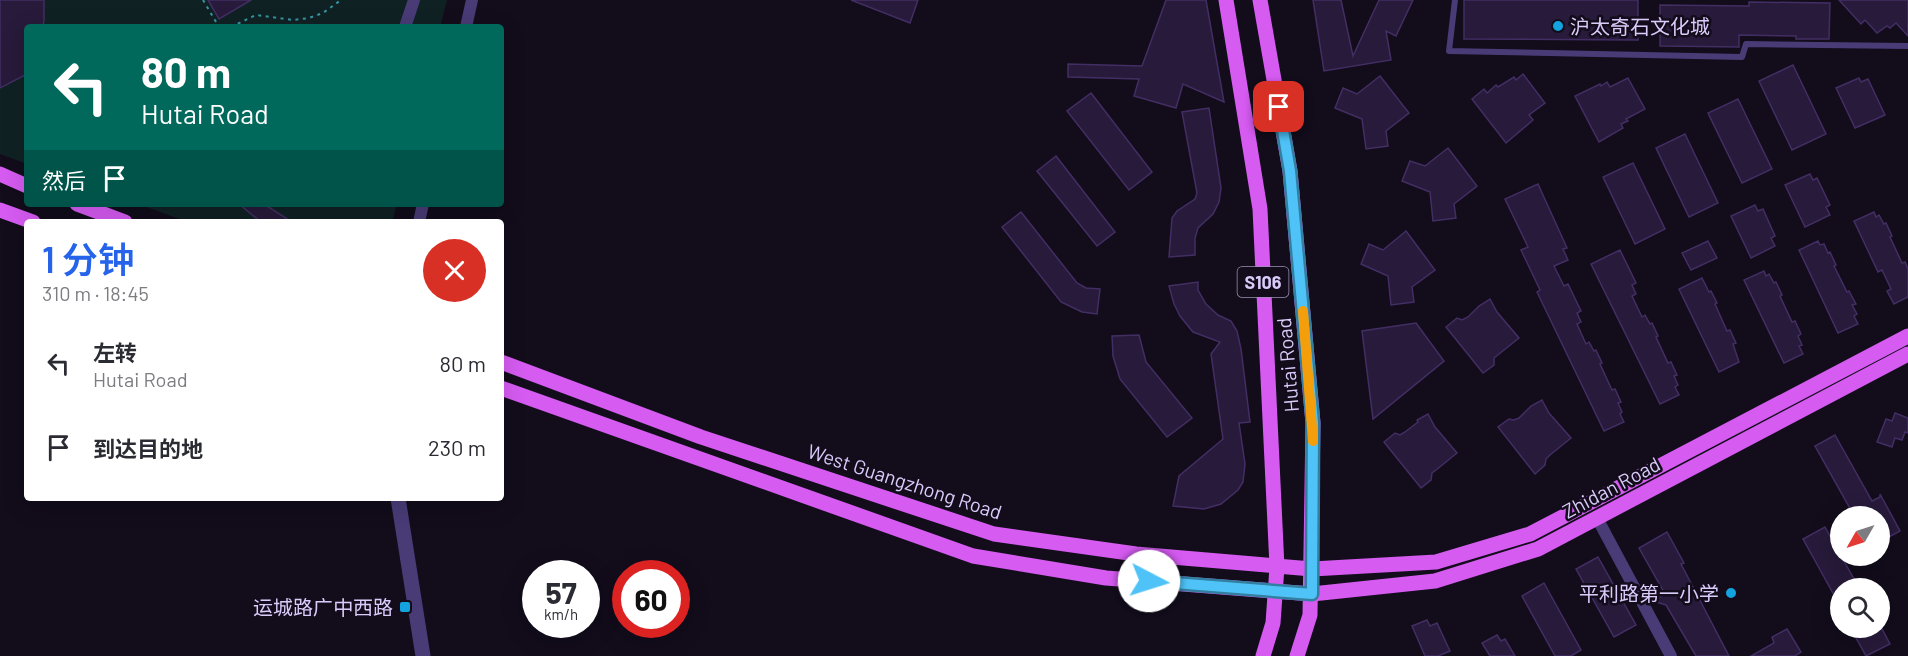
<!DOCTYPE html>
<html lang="zh">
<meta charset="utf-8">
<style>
:root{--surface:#fff;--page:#f7f7f7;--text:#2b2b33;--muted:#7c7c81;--accent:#2563eb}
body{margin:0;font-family:Barlow,"Noto Sans SC",sans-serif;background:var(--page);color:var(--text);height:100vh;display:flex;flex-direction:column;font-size:22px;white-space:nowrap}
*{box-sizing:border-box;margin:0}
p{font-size:20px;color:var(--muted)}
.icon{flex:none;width:33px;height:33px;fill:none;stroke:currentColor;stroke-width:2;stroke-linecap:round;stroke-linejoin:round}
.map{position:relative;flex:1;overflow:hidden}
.panel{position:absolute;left:24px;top:219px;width:480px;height:282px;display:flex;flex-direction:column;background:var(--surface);border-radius:6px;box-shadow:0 6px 24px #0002}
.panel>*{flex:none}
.top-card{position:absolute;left:24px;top:24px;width:480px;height:183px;border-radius:6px;box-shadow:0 6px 24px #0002;background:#00695c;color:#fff;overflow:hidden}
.needle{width:39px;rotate:231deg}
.buttons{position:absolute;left:1830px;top:506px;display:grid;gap:12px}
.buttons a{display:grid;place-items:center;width:60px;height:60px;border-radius:50%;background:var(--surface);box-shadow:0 6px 24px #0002;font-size:30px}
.speed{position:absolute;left:522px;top:560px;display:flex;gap:12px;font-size:30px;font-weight:700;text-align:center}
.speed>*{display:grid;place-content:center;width:78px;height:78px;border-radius:50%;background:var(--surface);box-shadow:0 6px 24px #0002;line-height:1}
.speed small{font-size:15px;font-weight:400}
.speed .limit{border:9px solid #d22;background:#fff;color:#111}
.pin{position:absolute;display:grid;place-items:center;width:51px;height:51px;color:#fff;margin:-26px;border-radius:12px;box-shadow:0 3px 9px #0006}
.me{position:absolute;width:66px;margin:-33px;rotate:95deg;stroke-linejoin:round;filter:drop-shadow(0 0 4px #0008)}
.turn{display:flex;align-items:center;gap:21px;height:126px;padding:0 18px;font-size:27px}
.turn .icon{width:78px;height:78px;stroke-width:2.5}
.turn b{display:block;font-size:42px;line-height:51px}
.then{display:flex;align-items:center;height:57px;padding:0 18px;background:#0003;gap:12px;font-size:22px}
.round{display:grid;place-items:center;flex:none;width:63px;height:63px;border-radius:32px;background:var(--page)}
.head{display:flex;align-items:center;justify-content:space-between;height:102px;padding:0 18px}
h1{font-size:36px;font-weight:600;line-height:45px;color:var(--accent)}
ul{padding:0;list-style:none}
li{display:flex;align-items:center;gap:18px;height:84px;padding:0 18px}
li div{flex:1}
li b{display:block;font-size:22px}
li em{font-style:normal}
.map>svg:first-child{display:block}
.green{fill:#102124}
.building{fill:#271a3a;stroke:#432e64;stroke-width:1.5}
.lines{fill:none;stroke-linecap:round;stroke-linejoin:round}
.path{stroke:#3695a3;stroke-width:2;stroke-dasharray:3 4.5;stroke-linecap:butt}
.service{stroke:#483b76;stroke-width:6}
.minor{stroke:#483b76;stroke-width:12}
.tertiary{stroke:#483b76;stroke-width:15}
.primary{stroke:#d55bf1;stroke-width:15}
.route-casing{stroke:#337fa1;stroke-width:15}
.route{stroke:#4fc3f7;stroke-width:10}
.slow{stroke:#f59e0b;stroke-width:10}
.poi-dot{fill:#13a3de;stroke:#120c1b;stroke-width:2}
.labels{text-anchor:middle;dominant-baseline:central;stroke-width:5;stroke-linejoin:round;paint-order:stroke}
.shield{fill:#120c1b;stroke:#9d92b7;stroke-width:1.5}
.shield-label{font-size:18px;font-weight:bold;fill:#d9cbfa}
.poi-label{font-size:20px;fill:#d9cbfa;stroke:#120c1b;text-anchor:end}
.street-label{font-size:20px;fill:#d9cbfa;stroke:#120c1b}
</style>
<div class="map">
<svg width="1908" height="656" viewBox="0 0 1908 656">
<rect width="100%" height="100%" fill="#120c1b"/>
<g class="green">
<polygon points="0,0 447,0 440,27 27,27 27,164 0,154"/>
<polygon points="138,204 397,204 392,222 188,222"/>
</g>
<g class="building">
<polygon points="0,0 44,0 44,20 43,27 27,27 27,74 0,88"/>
<polygon points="208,0 251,0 219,19"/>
<polygon points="851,0 918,0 910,23"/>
<polygon points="1166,0 1206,0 1224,102 1183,84 1176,108 1134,96 1139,79 1068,77 1068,64 1142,66"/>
<polygon points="1313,0 1341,0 1353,56 1379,0 1413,0 1396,36 1386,31 1391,60 1324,71"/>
<polygon points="1464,0 1638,0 1638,40 1464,39"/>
<polygon points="1839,0 1908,0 1908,36 1896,23 1890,28 1887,26 1877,33 1865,20 1861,24"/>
<polygon points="1749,2 1830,3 1829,39 1796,39 1796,36 1739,35 1739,47 1660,46 1660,5 1749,6"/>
<polygon points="1793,65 1826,134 1792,150 1759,81"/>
<polygon points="1523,74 1545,103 1529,115 1533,120 1506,143 1472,99 1484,89 1487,93 1496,85 1498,87 1514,77 1516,80"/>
<polygon points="1380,76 1409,113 1386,131 1388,146 1366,149 1362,119 1335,108 1343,88 1357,94"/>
<polygon points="1628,78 1645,109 1626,119 1628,121 1621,124 1623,128 1599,142 1575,96 1600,84 1601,86 1607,82 1610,87"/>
<polygon points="1859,78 1861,82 1868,79 1885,115 1855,128 1836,88"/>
<polygon points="1091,93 1152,172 1129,190 1067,111"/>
<polygon points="1738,99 1772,169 1742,183 1708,113"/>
<polygon points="1209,108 1221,188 1219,202 1213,214 1198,228 1195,238 1195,255 1169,257 1172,218 1177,211 1195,199 1197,193 1182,112"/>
<polygon points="1685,134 1718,203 1689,217 1656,148"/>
<polygon points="1448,148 1477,186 1454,204 1456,218 1433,221 1430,192 1402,181 1410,161 1425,166"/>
<polygon points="1056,156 1115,232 1097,246 1037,171"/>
<polygon points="1633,163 1665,229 1635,244 1603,177"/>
<polygon points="1810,174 1813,180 1817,178 1830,205 1826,207 1830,215 1805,227 1785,185"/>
<polygon points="1538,184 1567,248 1563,249 1568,260 1554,266 1564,286 1568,284 1581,311 1577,313 1581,322 1577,324 1586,344 1589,342 1594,351 1596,350 1602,363 1600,364 1612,390 1615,389 1621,402 1618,403 1622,412 1620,414 1624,422 1604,431 1537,292 1540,290 1521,250 1528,247 1505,199"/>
<polygon points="239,204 264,204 292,222 261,222"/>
<polygon points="1755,205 1758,211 1763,209 1775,236 1771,238 1775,246 1751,258 1731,216"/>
<polygon points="1021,212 1077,283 1086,288 1100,289 1097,314 1082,312 1061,302 1002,227"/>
<polygon points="1874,212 1876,217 1879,215 1884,224 1886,223 1892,236 1890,237 1902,263 1905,262 1908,269 1908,297 1894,304 1887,291 1891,289 1882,270 1878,272 1854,221"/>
<polygon points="1406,231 1435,270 1412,287 1414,302 1391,305 1388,276 1361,264 1369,244 1383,250"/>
<polygon points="1708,241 1717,258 1691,270 1682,253"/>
<polygon points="1818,241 1820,245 1824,244 1828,253 1830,252 1836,265 1834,266 1847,292 1849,291 1856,304 1852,305 1857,314 1854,316 1858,324 1838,333 1799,250"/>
<polygon points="1620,250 1636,283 1632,285 1636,294 1632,296 1642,317 1645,315 1650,324 1652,323 1658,336 1656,337 1668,363 1671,362 1677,375 1674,376 1678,385 1675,387 1679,395 1660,404 1591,264"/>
<polygon points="1764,271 1766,276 1769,274 1774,283 1776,282 1782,295 1780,296 1792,322 1795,321 1801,334 1798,336 1802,345 1799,346 1803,354 1784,363 1744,280"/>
<polygon points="1702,278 1709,292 1711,291 1717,303 1715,304 1727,331 1730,330 1736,343 1733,344 1739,362 1719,372 1679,289"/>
<polygon points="1198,282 1198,290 1206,304 1218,315 1231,321 1237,331 1241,349 1250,422 1239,423 1245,464 1243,482 1238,490 1221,504 1204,509 1173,506 1179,476 1223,439 1211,354 1220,342 1193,332 1180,316 1174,304 1169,286"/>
<polygon points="1490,299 1497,312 1519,338 1494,358 1494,365 1483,373 1446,327 1457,318 1462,320 1468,317 1479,306"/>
<polygon points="1416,323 1444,361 1373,419 1362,331"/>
<polygon points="1139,335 1146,362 1192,418 1167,437 1120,379 1113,356 1112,336"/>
<polygon points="1542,400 1549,413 1571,438 1550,455 1546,459 1545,465 1535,474 1498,427 1509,419 1514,420 1519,418 1531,406"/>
<polygon points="1895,413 1908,418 1908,433 1905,432 1902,440 1895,438 1892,447 1877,442 1886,419 1892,421"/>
<polygon points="1428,414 1435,427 1457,453 1436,470 1432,473 1431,480 1421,488 1384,442 1395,433 1400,435 1405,432 1418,422 1417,420"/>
<polygon points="1835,435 1872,501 1880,497 1880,494 1900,531 1880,542 1880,516 1862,516 1858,509 1852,512 1815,446"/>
<polygon points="1825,527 1859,588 1840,588 1840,606 1803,539"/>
<polygon points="1667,532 1684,563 1681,564 1729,656 1696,656 1666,605 1653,601 1665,594 1639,548"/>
<polygon points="1598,557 1636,625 1614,637 1576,569"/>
<polygon points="1544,583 1581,650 1571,656 1555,656 1522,596"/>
<polygon points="1427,620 1430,626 1437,623 1450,651 1438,656 1425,656 1412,626"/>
<polygon points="1850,627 1881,627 1890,644 1866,656"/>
<polygon points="1787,629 1801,652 1795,656 1751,656 1774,643 1772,637"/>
<polygon points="1497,635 1501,641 1505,639 1515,656 1490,656 1482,643"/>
</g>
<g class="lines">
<g class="path">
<polyline points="203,0 219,27"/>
<polyline points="231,27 256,15 293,20 309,18 323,13 341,0"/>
</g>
<polyline class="service" points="1455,0 1449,51 1742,57 1746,44 1908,46"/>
<g class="minor">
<polyline points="405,27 414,0"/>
<polyline points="466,27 472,0"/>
<polyline points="419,222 423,204"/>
<polyline points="1597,518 1671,656"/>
</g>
<polyline class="tertiary" points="398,498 423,656"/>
<g class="primary">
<polyline points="1226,0 1260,209 1277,567 1273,623 1263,656"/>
<polyline points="1260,0 1290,171 1313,423 1310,615 1297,656"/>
<polyline points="0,174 27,186"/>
<polyline points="77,204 125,222"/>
<polyline points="0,210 33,222"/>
<polyline points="501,362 701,437 994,534 1136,554 1312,569 1436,562 1530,534 1908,336"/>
<polyline points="501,388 973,556 1106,578 1312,594 1435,581 1538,549 1908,354"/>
</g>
</g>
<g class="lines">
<g class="route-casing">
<polyline id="route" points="1149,581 1312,594 1313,423 1290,171 1279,107"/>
</g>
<use href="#route" class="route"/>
<polyline class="slow" points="1303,311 1313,441"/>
</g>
<g class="poi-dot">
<circle cx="1558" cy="26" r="6"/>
<circle cx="1731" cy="593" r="6"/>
<rect x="399" y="601" width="12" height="12" rx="3"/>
</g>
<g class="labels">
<rect class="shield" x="1237.5" y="267" width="51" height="30" rx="4.5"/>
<g class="shield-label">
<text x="1263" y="282">S106</text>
</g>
<g class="poi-label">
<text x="1570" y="26" text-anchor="start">沪太奇石文化城</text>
<text x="1719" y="593">平利路第一小学</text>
<text x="393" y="607">运城路广中西路</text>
</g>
<g class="street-label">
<text transform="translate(1287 365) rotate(-95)">Hutai Road</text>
<text transform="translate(905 481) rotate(18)">West Guangzhong Road</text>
<text transform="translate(1611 487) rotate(-28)">Zhidan Road</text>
</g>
</g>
</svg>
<div class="buttons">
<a><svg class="needle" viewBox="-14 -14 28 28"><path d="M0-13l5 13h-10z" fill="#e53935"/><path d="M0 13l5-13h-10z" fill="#7c7c81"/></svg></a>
<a><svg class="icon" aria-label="search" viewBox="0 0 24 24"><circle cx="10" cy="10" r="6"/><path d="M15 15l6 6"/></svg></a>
</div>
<div class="speed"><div>57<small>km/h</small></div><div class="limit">60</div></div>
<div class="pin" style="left:1279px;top:107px;background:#d93025"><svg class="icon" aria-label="arrive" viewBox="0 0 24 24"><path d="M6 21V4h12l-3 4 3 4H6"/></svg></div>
<svg class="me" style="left:1149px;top:581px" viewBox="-20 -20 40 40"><circle r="19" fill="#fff"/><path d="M0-13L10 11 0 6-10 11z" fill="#4fc3f7"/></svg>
<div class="top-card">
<div class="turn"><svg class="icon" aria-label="left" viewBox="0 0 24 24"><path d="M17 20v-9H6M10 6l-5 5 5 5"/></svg><div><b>80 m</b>Hutai Road</div></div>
<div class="then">然后<svg class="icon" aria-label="arrive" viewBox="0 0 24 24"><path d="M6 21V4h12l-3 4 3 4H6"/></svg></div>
</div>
<section class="panel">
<div class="head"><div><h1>1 分钟</h1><p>310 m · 18:45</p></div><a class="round" style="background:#d93025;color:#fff"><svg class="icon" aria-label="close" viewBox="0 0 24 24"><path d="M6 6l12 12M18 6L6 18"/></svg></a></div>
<ul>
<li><svg class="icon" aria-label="left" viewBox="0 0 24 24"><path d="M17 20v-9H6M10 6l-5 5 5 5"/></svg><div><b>左转</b><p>Hutai Road</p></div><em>80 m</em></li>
<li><svg class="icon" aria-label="arrive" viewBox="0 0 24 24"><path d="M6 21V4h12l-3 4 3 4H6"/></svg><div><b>到达目的地</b></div><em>230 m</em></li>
</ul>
</section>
</div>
